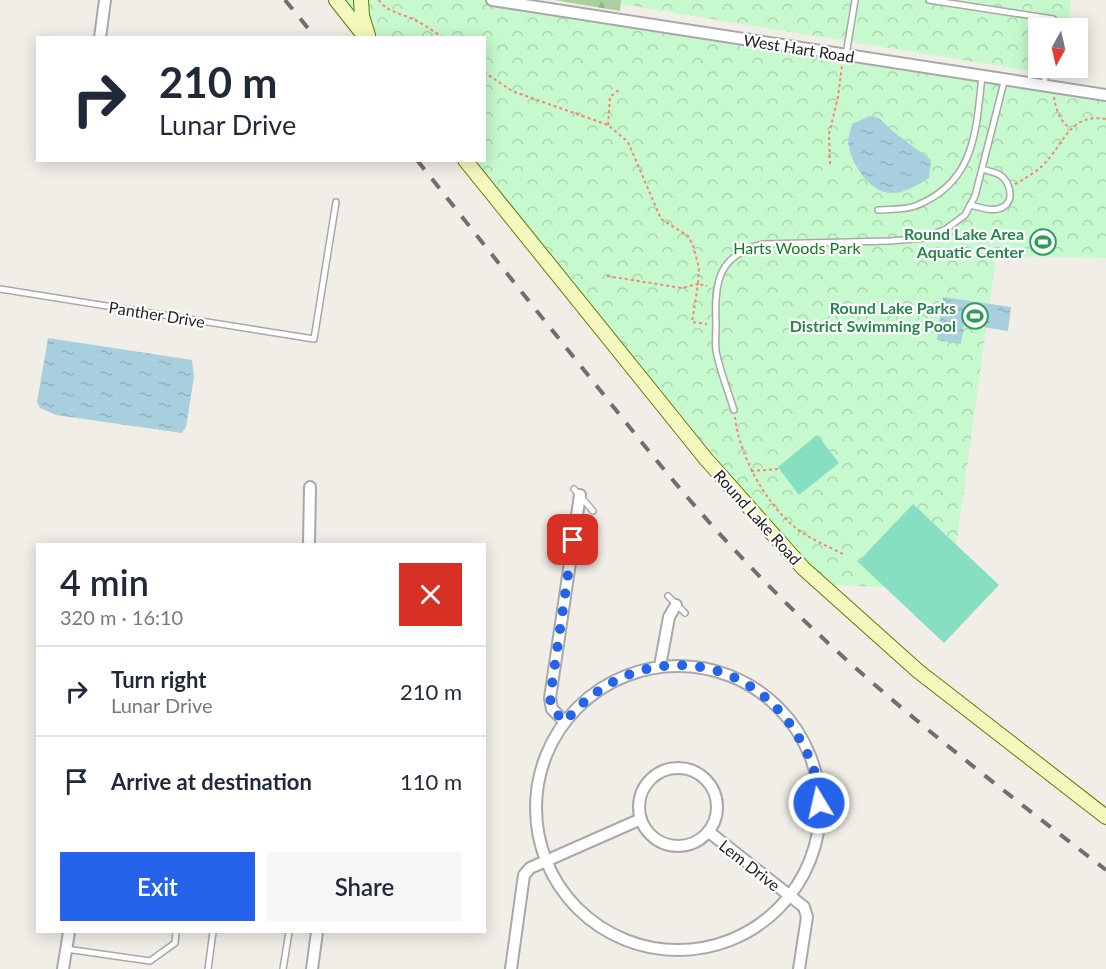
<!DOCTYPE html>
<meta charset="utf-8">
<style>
:root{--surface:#fff;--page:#f6f6f7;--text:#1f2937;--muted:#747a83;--line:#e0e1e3;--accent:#2563eb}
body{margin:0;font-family:Lato,sans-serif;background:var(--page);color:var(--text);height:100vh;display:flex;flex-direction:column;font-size:22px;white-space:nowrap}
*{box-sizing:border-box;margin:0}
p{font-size:20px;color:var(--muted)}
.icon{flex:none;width:33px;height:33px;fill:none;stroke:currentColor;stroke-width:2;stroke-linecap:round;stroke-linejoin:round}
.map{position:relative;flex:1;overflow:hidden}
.sheet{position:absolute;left:36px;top:543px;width:450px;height:390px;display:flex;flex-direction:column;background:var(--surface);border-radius:0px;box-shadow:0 3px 15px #0003}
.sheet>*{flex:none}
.top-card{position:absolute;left:36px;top:36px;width:450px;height:126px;border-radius:0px;box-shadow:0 3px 15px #0003;background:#fff;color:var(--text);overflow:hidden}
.needle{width:39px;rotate:188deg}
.tools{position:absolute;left:1028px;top:18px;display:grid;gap:12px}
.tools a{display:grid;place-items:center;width:60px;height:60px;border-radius:0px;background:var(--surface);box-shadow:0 3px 15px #0003;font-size:30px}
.pin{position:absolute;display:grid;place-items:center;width:51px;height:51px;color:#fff;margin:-26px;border-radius:12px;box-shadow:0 3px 9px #0006}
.me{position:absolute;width:66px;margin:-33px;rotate:351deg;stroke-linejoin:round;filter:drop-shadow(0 0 4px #0008)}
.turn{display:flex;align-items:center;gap:21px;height:126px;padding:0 24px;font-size:27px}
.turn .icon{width:78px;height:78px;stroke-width:2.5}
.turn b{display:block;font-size:42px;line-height:51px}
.round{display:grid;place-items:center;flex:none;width:63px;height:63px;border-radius:0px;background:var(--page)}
.summary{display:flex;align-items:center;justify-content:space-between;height:102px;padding:0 24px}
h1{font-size:36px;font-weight:600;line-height:45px}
.cta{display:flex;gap:12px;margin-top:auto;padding:12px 24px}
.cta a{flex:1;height:69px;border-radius:0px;background:var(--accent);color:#fff;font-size:24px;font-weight:600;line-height:69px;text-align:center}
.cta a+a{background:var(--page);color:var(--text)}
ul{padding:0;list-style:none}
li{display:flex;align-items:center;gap:18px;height:90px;padding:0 24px;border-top:2px solid var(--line)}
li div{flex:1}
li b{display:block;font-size:22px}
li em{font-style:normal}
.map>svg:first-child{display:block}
.forest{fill:url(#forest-firs)}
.park{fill:url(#park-crowns)}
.pitch{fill:#87dfc1}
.water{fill:url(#water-ripples)}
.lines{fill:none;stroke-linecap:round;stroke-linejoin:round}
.lane-casing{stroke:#a8a8a8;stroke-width:8}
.street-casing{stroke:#a8a8a8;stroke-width:14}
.secondary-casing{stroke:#687a06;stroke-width:16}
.path{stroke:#f98570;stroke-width:2;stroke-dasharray:3 3;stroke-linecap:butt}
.lane{stroke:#fff;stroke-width:5}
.street{stroke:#fff;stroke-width:10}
.secondary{stroke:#f3f9bd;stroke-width:14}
.rail{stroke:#6f6f6f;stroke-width:4;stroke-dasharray:12 12;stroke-linecap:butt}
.route{stroke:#2563eb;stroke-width:10;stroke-dasharray:0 18}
.labels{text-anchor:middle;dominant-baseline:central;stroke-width:4.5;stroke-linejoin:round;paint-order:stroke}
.street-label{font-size:16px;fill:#212121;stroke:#fff}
.leisure-label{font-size:16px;font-weight:bold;fill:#27864d;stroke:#fff;text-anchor:end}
.park-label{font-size:16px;fill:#0d811c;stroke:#fff}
</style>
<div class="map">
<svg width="1106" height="969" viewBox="0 0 1106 969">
<defs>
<pattern id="forest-firs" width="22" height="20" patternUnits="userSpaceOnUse" patternTransform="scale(1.5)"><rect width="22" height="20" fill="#a9d09d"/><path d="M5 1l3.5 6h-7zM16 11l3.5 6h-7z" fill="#91b287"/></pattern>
<pattern id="park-crowns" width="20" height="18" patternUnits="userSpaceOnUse" patternTransform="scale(1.5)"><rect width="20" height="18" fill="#c6f9cd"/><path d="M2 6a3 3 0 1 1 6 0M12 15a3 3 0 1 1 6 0" fill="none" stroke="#aad5b0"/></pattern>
<pattern id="water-ripples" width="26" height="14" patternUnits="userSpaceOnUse" patternTransform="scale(1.5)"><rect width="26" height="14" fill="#a8cfde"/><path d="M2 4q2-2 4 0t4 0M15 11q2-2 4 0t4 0" fill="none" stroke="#90b1be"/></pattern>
</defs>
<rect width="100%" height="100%" fill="#f1eee7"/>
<polygon class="forest" points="554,0 621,0 620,11"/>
<g class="park">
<polygon points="337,0 505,0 1106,96 1106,258 996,256 950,591 821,584 470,161 484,160 484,38 368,37"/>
<polygon points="621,0 1071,0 1067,28 1038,28 1038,68 1062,68 1060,76 621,4"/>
</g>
<g class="pitch">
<polygon points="817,435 839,463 799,495 778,467"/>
<polygon points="913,504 999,585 944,643 858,562"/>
</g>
<g class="water">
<path d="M 870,116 L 879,118 L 891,130 L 931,160 L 929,178 C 917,185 904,194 890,193 C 870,192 852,165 849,147 C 847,140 850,131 852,124 Z"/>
<polygon points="943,297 1011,307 1008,331 964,324 961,344 937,340"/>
<polygon points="48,338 192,360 194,377 186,427 182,433 56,415 40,408 37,402"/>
</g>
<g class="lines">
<g class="lane-casing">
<g id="lane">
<polyline points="929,0 1053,19 1052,28"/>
<polyline points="846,55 855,0"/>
<polyline points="1044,85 1046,68"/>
<path d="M 970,205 C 980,207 993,213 1003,207 C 1015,200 1010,182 1000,175 C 995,172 988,171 982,169"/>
<path d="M 878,210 C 890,209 904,210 915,206 C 975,183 976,132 982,76"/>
<polyline points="0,289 314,339 336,202"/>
<path d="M 734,410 C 728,391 720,371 716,351 C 715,342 716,332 716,323 C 714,282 718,255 763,244 L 890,241 L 925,238 L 946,229 L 965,215 L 975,196 L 1005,78"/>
<polyline points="574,489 593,511"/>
<polyline points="668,596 685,613"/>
<polyline points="66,949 150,961 175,943 176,932"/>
<polyline points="208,969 213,932"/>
<polyline points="283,969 289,932"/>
</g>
</g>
<g class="street-casing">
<g id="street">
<polyline points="492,0 1106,95"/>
<polyline points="100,38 105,0"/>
<polyline points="309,544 310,487"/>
<polyline points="660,666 669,617 676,605"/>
<circle cx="678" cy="808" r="142"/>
<polyline points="565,722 552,709 550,698 580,495"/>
<circle cx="678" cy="807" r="39"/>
<polyline points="709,832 804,907 807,917 799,969"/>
<polyline points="63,969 69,932"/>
<polyline points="312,969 317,932"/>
<polyline points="511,969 524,875 530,868 641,819"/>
</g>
</g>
<g class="secondary-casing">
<g id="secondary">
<polyline points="336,0 366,38"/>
<polyline points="361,0 362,16 368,35"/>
<polyline points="465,160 706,459 803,568 918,671 1106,817"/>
</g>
</g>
<g class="path">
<path d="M 379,0 C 385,11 402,14 413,19 C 423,24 434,31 443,38"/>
<polyline points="484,72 512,91 608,125 628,142 661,219 688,236 693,245 699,268 698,284 707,286"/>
<path d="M 1054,97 C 1056,109 1060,122 1070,128"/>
<polyline points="608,125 610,97 620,89"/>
<polyline points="830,164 829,134 838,97 842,65"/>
<path d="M 1015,184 C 1026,178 1038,171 1046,162 C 1065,141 1071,113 1106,119"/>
<polyline points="607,276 682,288 698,284 692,322 707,324"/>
<path d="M 735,417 C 739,454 763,498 790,523 C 805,537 825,545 843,554"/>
<polyline points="751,471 779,469"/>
</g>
<use href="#lane" class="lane"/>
<use href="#street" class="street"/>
<use href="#secondary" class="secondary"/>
<g class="rail">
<polyline points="285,0 316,38"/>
<path d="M 417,160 C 474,232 531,304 588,375 C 639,439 689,503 746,562 C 855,678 981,773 1106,870"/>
</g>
</g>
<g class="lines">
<path class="route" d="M 573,540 L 550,698 L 552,709 L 565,722 C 631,641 746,647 799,738 C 811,758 819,779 819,803"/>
</g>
<defs>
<g id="stadium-ring" transform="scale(1.35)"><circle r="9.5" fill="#fff" stroke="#2e9e5b" stroke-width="1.5"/><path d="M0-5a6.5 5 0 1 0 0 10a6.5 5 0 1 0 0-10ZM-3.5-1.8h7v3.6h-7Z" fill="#2e9e5b"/></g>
</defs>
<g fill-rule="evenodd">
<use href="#stadium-ring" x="1043" y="242"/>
<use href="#stadium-ring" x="975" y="316"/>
</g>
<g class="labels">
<g class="street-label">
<text transform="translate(799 48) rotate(9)">West Hart Road</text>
<text transform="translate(157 314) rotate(9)">Panther Drive</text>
<text transform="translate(758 517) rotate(48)">Round Lake Road</text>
<text transform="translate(750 865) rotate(38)">Lem Drive</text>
</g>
<g class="leisure-label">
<text x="1024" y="233">Round Lake Area<tspan x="1024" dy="18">Aquatic Center</tspan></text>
<text x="956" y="307">Round Lake Parks<tspan x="956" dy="18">District Swimming Pool</tspan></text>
</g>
<g class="park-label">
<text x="797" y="247">Harts Woods Park</text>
</g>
</g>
</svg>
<div class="tools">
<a><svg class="needle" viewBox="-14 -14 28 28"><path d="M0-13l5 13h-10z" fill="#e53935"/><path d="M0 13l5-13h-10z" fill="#747a83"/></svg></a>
</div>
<div class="pin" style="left:573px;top:540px;background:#d93025"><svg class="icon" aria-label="arrive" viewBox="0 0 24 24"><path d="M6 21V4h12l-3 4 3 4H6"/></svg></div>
<svg class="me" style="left:819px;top:803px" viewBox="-20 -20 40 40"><circle r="17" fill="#2563eb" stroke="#fff" stroke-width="3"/><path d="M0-11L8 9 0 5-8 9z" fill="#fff"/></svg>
<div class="top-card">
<div class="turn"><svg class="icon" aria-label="right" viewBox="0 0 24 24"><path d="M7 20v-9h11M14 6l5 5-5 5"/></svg><div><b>210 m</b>Lunar Drive</div></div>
</div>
<section class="sheet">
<div class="summary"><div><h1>4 min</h1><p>320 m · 16:10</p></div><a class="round" style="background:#d93025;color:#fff"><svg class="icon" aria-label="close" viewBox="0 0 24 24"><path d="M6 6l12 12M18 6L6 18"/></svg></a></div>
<ul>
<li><svg class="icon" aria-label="right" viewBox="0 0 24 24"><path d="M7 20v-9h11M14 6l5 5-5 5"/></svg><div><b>Turn right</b><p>Lunar Drive</p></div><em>210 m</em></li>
<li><svg class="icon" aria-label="arrive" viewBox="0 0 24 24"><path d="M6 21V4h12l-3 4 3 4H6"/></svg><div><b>Arrive at destination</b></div><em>110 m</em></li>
</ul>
<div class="cta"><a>Exit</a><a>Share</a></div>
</section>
</div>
